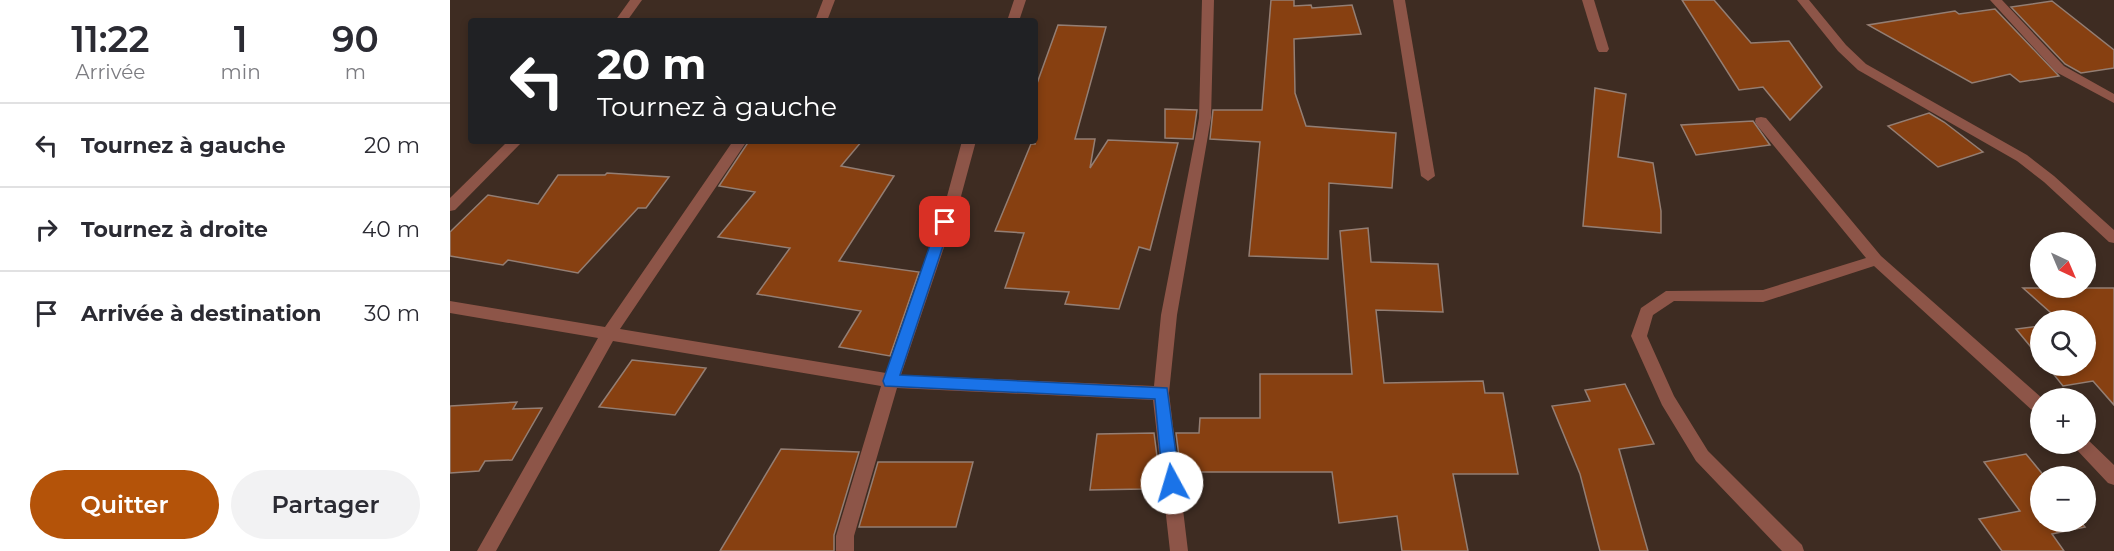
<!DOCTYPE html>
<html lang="fr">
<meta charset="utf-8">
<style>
:root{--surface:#fff;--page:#f2f2f3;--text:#2b2b33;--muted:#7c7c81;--line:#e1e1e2;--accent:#b45309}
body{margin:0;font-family:Montserrat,sans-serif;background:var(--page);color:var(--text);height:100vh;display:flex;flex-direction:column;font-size:22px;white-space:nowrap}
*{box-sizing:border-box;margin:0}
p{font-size:20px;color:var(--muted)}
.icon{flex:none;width:33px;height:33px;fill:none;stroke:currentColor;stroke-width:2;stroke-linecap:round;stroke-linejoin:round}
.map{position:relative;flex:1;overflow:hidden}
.details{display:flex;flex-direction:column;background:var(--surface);width:450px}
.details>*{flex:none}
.guide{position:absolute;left:18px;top:18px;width:570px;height:126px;border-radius:6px;box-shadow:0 3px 9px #0003;background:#202124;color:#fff;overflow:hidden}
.needle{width:39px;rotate:136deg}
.tools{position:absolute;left:1580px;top:232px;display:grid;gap:12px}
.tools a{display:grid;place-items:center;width:66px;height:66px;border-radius:50%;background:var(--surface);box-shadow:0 3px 9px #0003;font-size:30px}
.pin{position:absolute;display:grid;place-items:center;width:51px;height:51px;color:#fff;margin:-26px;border-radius:12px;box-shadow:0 3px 9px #0006}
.me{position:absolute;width:66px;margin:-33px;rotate:354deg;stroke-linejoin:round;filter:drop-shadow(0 0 4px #0008)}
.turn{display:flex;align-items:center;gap:21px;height:126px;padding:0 30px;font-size:27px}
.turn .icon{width:78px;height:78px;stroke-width:2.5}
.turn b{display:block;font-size:42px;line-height:51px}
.eta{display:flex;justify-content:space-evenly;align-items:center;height:102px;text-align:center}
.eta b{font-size:36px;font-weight:600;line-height:42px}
.cta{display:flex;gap:12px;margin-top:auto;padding:12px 30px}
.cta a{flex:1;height:69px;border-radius:36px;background:var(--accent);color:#fff;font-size:24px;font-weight:600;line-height:69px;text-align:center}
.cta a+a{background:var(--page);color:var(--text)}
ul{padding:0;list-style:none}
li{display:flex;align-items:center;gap:18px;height:84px;padding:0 30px;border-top:2px solid var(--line)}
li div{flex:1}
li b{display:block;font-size:22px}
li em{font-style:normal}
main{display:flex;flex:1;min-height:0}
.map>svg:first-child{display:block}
.building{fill:#874011;stroke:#947e73;stroke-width:1.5}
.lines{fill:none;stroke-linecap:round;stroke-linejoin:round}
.minor{fill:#8d5548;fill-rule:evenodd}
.route{fill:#1a73e8;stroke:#114b97;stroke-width:1.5}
</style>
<main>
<section class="details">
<div class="eta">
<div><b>11:22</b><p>Arrivée</p></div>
<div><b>1</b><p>min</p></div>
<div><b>90</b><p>m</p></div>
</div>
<ul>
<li><svg class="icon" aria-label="left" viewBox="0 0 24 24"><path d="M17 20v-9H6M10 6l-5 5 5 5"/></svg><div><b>Tournez à gauche</b></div><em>20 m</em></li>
<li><svg class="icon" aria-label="right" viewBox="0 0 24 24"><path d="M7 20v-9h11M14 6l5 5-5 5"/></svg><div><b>Tournez à droite</b></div><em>40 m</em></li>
<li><svg class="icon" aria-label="arrive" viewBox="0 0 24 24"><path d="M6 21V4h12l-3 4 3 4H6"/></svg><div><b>Arrivée à destination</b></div><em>30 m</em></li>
</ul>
<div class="cta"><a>Quitter</a><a>Partager</a></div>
</section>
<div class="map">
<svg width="1664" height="551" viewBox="0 0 1664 551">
<rect width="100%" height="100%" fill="#3e2c22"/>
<g class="building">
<polygon points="821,0 844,0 844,6 861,5 862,8 902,5 911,34 844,39 845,93 856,126 946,133 942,188 879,183 878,259 799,256 810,142 760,139 763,110 812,110"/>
<polygon points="1232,0 1264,0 1301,43 1339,41 1372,87 1340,120 1313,87 1289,90"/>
<polygon points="1602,1 1664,50 1664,68 1631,73 1615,64 1561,7"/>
<polygon points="1545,9 1609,76 1570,82 1560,74 1522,83 1418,25 1505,11 1509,14"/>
<polygon points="608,25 656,27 625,139 645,139 640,168 658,140 728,143 700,250 689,247 669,309 615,304 619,292 555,288 574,233 545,231 581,144 585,144 585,89"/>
<polygon points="1145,88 1176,94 1168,157 1203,163 1211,211 1211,233 1133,226"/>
<polygon points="715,109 747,110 743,139 715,138"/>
<polygon points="1479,113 1494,122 1533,152 1488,167 1438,126"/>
<polygon points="1303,121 1320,145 1246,155 1231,125"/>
<polygon points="299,141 412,141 391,166 444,176 389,261 469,272 440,356 389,347 411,311 307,294 340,248 268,237 305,192 269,186"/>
<polygon points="157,173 219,177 196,208 188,208 128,273 58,260 53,265 0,256 0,232 38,195 88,204 108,175 155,175"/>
<polygon points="918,228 921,262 988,264 993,312 926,310 934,383 1033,381 1035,393 1053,393 1068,474 1003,474 1018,551 952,551 947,516 889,523 882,472 731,472 726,433 749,433 750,418 810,418 810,374 902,374 890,231"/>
<polygon points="1573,288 1664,288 1664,405 1643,381 1613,386 1597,366 1635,366 1635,321 1610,321"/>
<polygon points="1590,326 1590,358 1566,329"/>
<polygon points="182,360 256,368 225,415 149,407"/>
<polygon points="1175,384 1204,444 1169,449 1198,551 1150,551 1130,474 1102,406 1140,401 1135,390"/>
<polygon points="67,402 63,409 92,408 62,460 35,461 29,471 0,473 0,406"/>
<polygon points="704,433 709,472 695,472 693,489 640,490 647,434"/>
<polygon points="331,449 409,452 384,535 384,551 270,551"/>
<polygon points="1576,454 1595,477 1590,477 1590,522 1631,522 1635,527 1602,534 1614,551 1552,551 1529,519 1570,511 1534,462"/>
<polygon points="428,462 523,462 506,527 409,527"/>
</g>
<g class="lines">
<g class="minor">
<polygon points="180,0 192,0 177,21 165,21"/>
<polygon points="373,0 385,0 377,21 365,21"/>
<polygon points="564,0 576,0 569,21 557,21"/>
<polygon points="752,0 764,0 761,118 727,315 719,393 738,551 720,551 703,400 447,388 404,536 404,551 386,551 386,536 431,386 163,341 46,551 27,551 148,338 0,313 0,301 155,327 283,141 297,141 170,329 436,373 496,200 512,141 526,141 510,200 451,375 704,386 711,315 749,118"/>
<polygon points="943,0 955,0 985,176 978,181 971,176"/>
<polygon points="1132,0 1144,0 1159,49 1157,52 1149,52 1147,49"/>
<polygon points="1347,0 1359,0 1396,45 1416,64 1577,155 1604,176 1664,230 1664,243 1659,242 1594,182 1567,161 1408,70 1388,51"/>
<polygon points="1540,0 1552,0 1614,66 1664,94 1664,103 1606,72"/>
<polygon points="1311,117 1316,118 1431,256 1593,399 1590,399 1590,414 1584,412 1424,266 1313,302 1224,301 1203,315 1197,336 1224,396 1258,451 1352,545 1354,551 1332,551 1246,461 1212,405 1181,336 1191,308 1216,291 1313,290 1416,258 1306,124 1305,121 1306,118"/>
<polygon points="58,141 73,141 5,210 0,211 0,198"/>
<polygon points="1635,437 1664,465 1664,485 1658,483 1626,449 1623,444 1635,444"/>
</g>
</g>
<polygon class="route" points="495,218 501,222 450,375 717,388 730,483 727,489 722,491 716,489 713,483 705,399 435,386 433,381 488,222"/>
</svg>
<div class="tools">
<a><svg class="needle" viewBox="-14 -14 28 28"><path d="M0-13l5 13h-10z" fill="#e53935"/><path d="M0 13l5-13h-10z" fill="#7c7c81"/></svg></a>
<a><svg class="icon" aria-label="search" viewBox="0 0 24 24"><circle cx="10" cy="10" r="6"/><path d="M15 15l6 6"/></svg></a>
<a>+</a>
<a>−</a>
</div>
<div class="pin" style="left:495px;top:222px;background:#d93025"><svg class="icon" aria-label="arrive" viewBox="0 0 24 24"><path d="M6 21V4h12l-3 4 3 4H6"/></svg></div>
<svg class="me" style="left:722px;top:483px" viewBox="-20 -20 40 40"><circle r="19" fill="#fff"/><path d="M0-13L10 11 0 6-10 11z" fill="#1a73e8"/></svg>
<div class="guide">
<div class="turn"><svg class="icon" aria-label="left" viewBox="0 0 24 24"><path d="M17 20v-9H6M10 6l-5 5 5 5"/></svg><div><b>20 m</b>Tournez à gauche</div></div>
</div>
</div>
</main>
